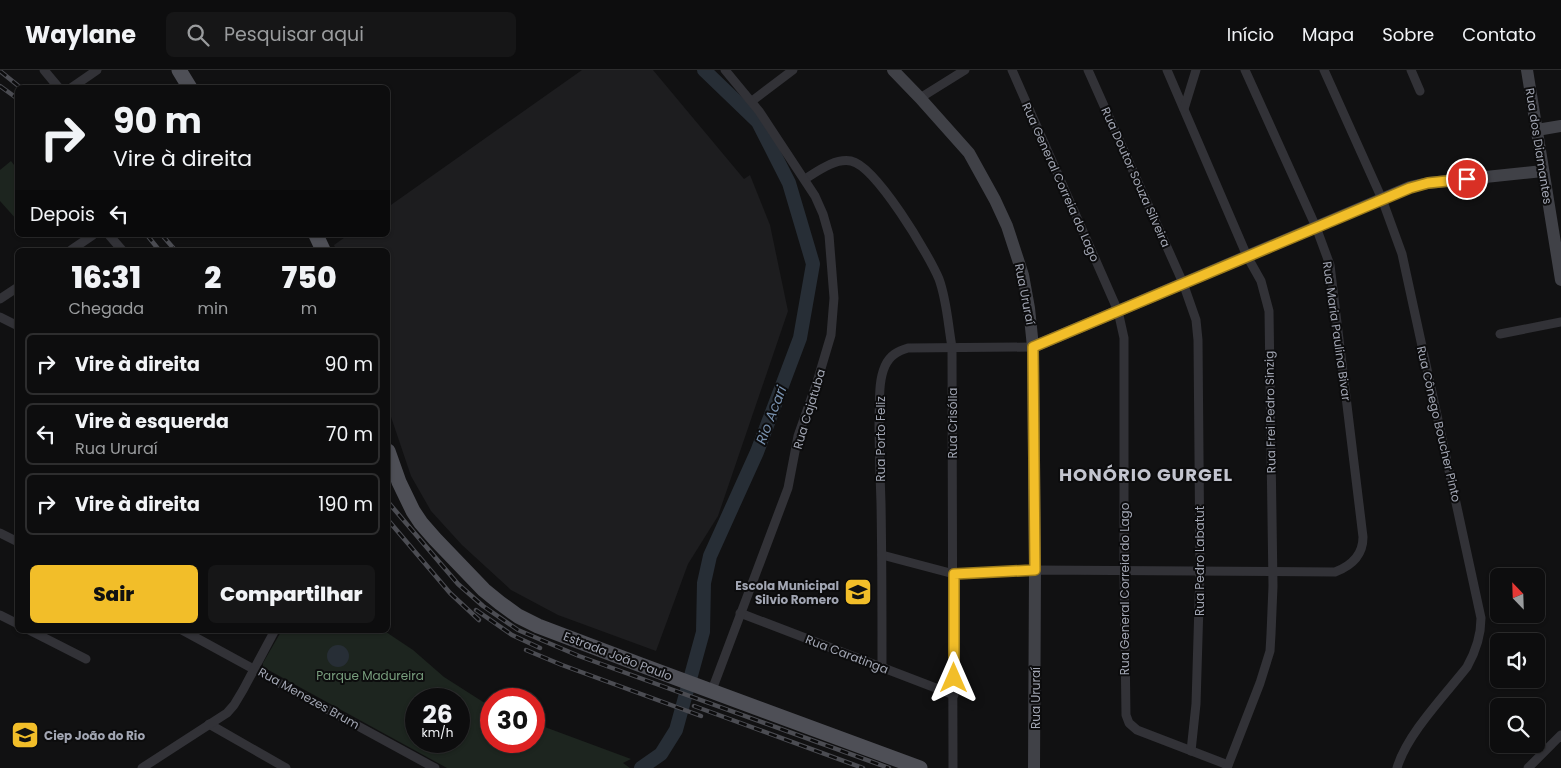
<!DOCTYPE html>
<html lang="pt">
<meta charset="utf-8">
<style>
:root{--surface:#0d0d0e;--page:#161617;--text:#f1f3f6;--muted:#9a9c9e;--line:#2d2d2e;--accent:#f2be29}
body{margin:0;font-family:Poppins,sans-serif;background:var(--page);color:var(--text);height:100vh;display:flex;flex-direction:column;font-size:19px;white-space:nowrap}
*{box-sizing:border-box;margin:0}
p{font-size:16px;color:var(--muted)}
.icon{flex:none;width:28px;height:28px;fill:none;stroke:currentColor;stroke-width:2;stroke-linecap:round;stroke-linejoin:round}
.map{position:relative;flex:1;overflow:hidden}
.panel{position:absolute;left:15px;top:178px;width:375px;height:385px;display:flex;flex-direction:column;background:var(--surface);border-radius:8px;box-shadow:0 1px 4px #0004,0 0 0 1px var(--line)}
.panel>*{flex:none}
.guide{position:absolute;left:15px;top:15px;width:375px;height:152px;border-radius:8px;box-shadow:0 1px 4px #0004,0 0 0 1px var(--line);background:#0d0d0e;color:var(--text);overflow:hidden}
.needle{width:32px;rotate:337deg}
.fabs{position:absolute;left:1490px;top:498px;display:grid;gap:10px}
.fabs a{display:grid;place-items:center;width:55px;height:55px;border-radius:8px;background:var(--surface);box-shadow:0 1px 4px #0004,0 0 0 1px var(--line);font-size:25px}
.speed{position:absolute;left:405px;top:618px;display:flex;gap:10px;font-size:25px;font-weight:700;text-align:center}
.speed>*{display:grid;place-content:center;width:65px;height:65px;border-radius:50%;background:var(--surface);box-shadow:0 1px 4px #0004,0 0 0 1px var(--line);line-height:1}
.speed small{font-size:12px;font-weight:400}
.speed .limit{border:8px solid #d22;background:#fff;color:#111}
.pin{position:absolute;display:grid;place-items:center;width:42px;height:42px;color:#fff;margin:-21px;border:2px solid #fff;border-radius:50%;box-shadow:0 1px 5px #0007}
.me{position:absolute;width:55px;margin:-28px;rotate:0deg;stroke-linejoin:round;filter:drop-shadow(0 0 4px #0008)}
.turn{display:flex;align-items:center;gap:18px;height:105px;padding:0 15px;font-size:22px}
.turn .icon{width:65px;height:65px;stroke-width:2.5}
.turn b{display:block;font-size:35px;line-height:42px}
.then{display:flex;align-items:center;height:48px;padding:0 15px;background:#0003;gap:10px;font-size:19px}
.eta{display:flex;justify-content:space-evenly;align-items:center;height:85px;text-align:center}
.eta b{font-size:30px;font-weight:800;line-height:35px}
.primary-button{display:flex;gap:10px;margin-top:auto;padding:10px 15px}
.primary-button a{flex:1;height:58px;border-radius:8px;background:var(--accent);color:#111;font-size:20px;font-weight:800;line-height:58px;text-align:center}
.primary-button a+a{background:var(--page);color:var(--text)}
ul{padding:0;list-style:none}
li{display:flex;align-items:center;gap:15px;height:62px;margin:0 10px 8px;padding:0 5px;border:2px solid var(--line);border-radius:8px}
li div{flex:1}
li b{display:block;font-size:19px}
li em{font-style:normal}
header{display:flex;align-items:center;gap:30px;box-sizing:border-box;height:70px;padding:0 25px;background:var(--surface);border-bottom:1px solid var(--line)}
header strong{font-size:24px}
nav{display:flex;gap:28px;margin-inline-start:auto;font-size:18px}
.search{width:350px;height:45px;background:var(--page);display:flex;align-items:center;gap:12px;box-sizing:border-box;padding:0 18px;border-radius:8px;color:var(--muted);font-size:19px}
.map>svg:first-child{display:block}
.built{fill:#1d1d1f}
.green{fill:#1d251f;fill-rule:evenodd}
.water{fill:#272e36}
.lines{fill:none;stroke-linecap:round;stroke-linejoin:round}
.river{stroke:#272e36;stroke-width:14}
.street{stroke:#323237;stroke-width:9}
.secondary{stroke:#404147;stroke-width:12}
.primary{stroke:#4e4f56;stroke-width:15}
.rail-casing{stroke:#4b4c52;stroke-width:4.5}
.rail{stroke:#0c0c0d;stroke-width:2.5;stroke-dasharray:8;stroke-linecap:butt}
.route-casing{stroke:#9d7c1b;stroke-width:12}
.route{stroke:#f2be29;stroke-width:9}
.labels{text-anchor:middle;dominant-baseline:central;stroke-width:4;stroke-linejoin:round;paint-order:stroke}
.street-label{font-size:12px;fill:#a2a6b3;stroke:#0c0c0d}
.poi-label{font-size:12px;font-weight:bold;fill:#a2a6b3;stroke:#0c0c0d;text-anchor:end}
.park-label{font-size:12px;fill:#799f7e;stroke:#0c0c0d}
.water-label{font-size:14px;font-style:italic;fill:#7891af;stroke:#0c0c0d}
.district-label{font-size:18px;font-weight:bold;letter-spacing:1px;fill:#c3c5cf;stroke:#0c0c0d}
</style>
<header>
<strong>Waylane</strong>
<div class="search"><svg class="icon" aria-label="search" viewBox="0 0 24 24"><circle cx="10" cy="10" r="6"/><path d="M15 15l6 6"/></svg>Pesquisar aqui</div>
<nav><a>Início</a><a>Mapa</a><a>Sobre</a><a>Contato</a></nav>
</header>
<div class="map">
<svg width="1561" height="698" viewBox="0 0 1561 698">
<rect width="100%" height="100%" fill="#111112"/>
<polygon class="built" points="582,0 653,0 744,109 750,105 770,155 788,241 718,446 688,494 656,581 558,545 511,520 462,475 431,441 411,406 388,338 388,180 336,180 334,175 348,165 388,165 388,137"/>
<g class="green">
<polygon points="11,91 17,99 17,150 0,131 0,100"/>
<path d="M 282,560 L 383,560 L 413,580 L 444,607 L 491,637 L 491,671 L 534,671 L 534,653 L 631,689 L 623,693 L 630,698 L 447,698 L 263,597 L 263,593 ZM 416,629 L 459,629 L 459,671 L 416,671 Z"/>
</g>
<circle class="water" cx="338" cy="586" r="11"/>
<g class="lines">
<polyline class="river" points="641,698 661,684 676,660 703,562 704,513 710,486 757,382 800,268 813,194 789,113 758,52 704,0"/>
<g class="street">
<polyline points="44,0 59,18"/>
<polyline points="1012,0 1118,241 1124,268 1124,501 1126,645 1129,653 1137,660 1228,695"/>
<polyline points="1088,0 1183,213 1196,250 1198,270 1200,501 1196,634 1191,681"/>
<polyline points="1167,0 1247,186 1261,211 1269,241 1273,516 1271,564 1270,581 1260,613 1227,698"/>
<path d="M 1324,0 L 1382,129 L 1402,184 L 1481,548 C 1481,566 1476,581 1467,597 C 1445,625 1407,664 1397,698"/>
<polyline points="1411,0 1420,21"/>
<polyline points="71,18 97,0"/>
<polyline points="920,28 965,0"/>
<polyline points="752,31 793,0"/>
<polyline points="1184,39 1196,0"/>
<path d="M 805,109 C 818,101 835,88 851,91 C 876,96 929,185 939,209 C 947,231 948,255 952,277 L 953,698"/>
<polyline points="109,165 122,180"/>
<polyline points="71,180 93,165"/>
<polyline points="0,229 18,217"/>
<polyline points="0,247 18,256"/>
<polyline points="1500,264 1561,252"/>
<polyline points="0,463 18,472"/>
<path d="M 882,485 L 954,504 L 1035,500 L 1335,502 C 1351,496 1363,485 1363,467 L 1330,195 L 1316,157 L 1245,0"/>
<polyline points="740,543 954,625"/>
<polyline points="0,545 18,554"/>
<polyline points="29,560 86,589"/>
<polyline points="182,560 435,698"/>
<path d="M 882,597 C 882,542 882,487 881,433 C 880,404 879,376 879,348 C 880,331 878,312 885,296 C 890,285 898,281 908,278 L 1033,277"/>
<polyline points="712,620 788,418 798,366 817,312 831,265 834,228 829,165 823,144 815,126 759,41 725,0"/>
<polyline points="209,654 286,698"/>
<polyline points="142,698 227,643 234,635 243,620 275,560"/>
<polyline points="1528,698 1561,665"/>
</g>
<g class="secondary">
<polyline points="893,0 920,28 969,83 995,130 1007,156 1023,205 1029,238 1033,277 1035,500 1034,698"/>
<polyline points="1527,0 1561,210"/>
<polyline points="1537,60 1561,56"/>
<polyline points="1033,277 1410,117 1428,113 1543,101"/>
</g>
<g class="primary">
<polyline points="179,0 190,18"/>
<polyline points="316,165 323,180"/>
<polyline points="388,381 399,412 413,441 421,453 435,469 484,520 500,533 518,546 538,556 641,595 920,698"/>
</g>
<g class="rail-casing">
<g id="rail">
<polyline points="0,1 21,18"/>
<polyline points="0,16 18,29"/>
<polyline points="147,165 159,180"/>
<polyline points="162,165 175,180"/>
<polyline points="388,432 458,514 483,536 518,560 579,586 889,698"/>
<polyline points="388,450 450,523 479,550"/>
<polyline points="476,540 512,565 540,578"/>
<polyline points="526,580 562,595 701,646"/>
<polyline points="694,636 863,698"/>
</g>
</g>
<use href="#rail" class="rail"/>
</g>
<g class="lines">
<g class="route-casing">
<polyline id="route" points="954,608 954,504 1035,500 1033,277 1410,118 1428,113 1467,109"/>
</g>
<use href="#route" class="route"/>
</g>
<defs>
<g id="school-square" transform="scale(1.4375)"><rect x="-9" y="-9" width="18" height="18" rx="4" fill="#f2be29" stroke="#0c0c0d"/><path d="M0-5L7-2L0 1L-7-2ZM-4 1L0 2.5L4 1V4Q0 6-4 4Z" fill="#111"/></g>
</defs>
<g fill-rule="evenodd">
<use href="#school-square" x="858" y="522"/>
<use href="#school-square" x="25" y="665"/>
</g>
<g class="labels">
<g class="street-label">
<text transform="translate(1539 76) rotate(81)">Rua dos Diamantes</text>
<text transform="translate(1136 107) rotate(66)">Rua Doutor Souza Silveira</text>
<text transform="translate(1061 112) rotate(66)">Rua General Correia do Lago</text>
<text transform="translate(1025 224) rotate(79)">Rua Ururaí</text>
<text transform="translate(1337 261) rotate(82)">Rua Maria Paulina Bivar</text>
<text transform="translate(809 339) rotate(-73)">Rua Cajatuba</text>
<text transform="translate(1270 342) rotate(-91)">Rua Frei Pedro Sinzig</text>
<text transform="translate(952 353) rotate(-90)">Rua Crisólia</text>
<text transform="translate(1439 354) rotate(77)">Rua Cônego Boucher Pinto</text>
<text transform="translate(880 369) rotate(-90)">Rua Porto Feliz</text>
<text transform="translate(1199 491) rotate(-90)">Rua Pedro Labatut</text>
<text transform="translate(1124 519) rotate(-90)">Rua General Correia do Lago</text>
<text transform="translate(847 584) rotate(21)">Rua Caratinga</text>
<text transform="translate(618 586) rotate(21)">Estrada João Paulo</text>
<text transform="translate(309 628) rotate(29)">Rua Menezes Brum</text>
<text transform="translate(1035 628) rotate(-90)">Rua Ururaí</text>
</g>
<g class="poi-label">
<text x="839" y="515">Escola Municipal<tspan x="839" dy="14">Silvio Romero</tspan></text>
<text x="44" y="665" text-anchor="start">Ciep João do Rio</text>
</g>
<g class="park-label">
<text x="370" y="605">Parque Madureira</text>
</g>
<g class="water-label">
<text transform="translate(771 345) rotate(-69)">Rio Acari</text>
</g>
<g class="district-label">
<text x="1146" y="404">HONÓRIO GURGEL</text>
</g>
</g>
</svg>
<div class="fabs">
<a><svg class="needle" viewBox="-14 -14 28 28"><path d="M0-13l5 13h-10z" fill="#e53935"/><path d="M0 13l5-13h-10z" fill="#9a9c9e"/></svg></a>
<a><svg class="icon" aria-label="sound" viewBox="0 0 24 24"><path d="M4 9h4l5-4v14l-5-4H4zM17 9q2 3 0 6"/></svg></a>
<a><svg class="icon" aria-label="search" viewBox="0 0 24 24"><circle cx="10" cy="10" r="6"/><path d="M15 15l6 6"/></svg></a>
</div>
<div class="speed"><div>26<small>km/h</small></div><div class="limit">30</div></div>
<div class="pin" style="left:1467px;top:109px;background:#d93025"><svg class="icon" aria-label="arrive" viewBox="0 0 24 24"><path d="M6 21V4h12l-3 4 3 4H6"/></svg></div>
<svg class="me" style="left:954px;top:608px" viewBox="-20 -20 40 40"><path d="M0-17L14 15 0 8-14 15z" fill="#f2be29" stroke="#fff" stroke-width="4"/></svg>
<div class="guide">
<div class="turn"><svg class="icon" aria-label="right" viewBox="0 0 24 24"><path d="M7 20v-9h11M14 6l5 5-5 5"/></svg><div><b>90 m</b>Vire à direita</div></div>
<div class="then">Depois<svg class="icon" aria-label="left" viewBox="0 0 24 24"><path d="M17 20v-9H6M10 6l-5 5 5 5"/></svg></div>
</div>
<section class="panel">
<div class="eta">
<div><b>16:31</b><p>Chegada</p></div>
<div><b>2</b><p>min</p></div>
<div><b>750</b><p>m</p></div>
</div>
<ul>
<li><svg class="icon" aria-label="right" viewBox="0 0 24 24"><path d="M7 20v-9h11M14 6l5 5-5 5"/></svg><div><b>Vire à direita</b></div><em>90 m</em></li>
<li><svg class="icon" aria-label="left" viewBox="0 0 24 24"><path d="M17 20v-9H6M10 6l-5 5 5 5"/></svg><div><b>Vire à esquerda</b><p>Rua Ururaí</p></div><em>70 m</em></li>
<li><svg class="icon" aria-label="right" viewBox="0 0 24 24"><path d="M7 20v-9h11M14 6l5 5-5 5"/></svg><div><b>Vire à direita</b></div><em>190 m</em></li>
</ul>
<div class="primary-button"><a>Sair</a><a>Compartilhar</a></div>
</section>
</div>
